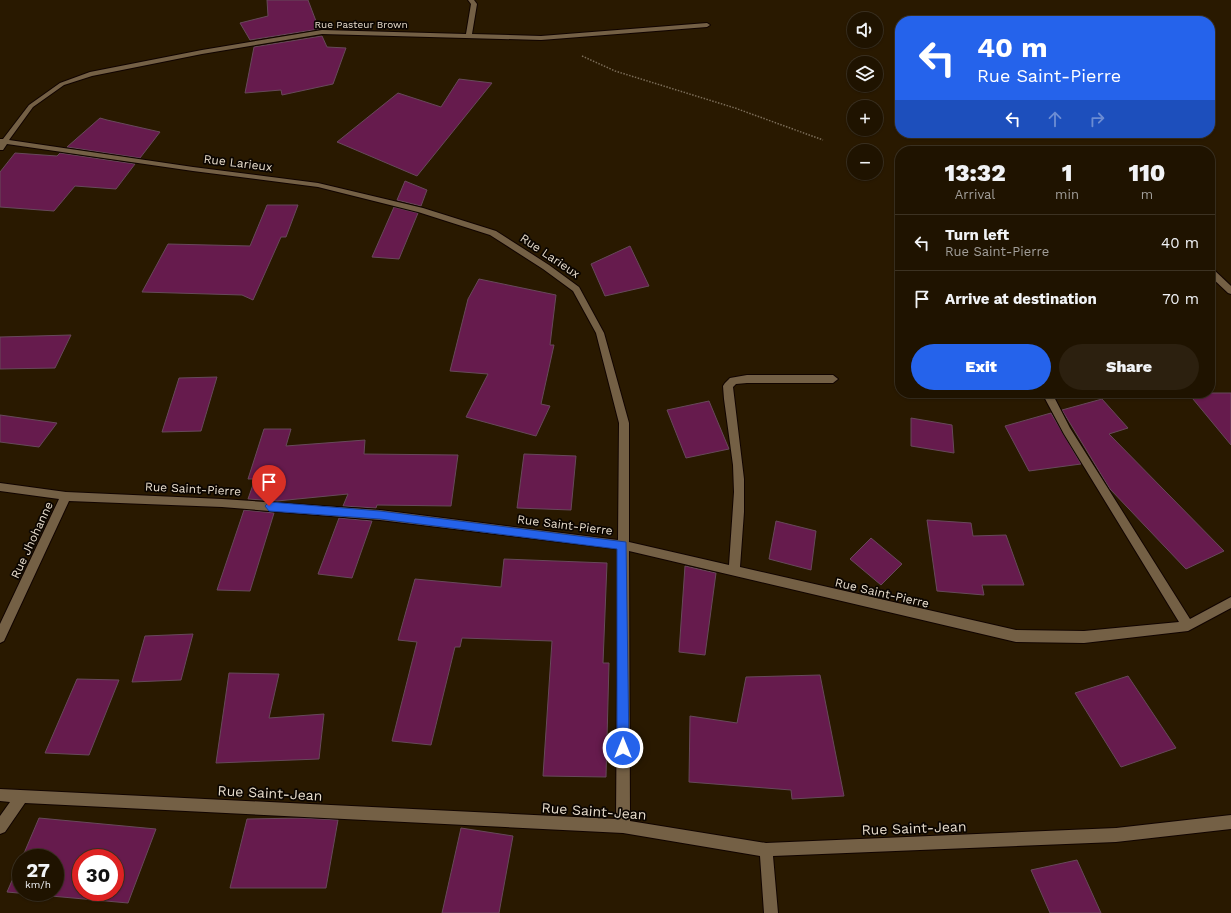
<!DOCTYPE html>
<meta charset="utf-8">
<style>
:root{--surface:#1f1300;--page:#2c200f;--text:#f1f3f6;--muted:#a19e99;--line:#3c3222;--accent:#2563eb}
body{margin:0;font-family:"Work Sans",sans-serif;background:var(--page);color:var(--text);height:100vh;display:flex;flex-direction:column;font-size:15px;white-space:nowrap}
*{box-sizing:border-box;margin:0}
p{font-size:13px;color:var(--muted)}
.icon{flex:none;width:22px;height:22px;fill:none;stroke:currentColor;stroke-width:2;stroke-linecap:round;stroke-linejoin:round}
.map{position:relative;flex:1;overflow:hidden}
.details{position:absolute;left:895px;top:146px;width:320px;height:252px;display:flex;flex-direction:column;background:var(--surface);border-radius:16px;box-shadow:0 1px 3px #0004,0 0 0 1px var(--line)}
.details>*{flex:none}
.guide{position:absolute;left:895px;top:16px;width:320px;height:122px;border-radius:16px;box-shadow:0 1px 3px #0004,0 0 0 1px var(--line);background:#2563eb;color:#fff;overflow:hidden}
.tools{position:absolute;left:847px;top:12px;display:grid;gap:8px}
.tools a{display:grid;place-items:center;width:36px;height:36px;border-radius:50%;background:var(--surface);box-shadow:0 1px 3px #0004,0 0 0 1px var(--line);font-size:20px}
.speed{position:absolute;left:12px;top:849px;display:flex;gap:8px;font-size:20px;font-weight:700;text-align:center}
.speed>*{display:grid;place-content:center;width:52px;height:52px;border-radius:50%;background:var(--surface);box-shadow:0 1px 3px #0004,0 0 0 1px var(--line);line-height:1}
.speed small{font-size:10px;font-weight:400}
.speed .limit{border:6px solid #d22;background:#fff;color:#111}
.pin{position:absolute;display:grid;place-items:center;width:34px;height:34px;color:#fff;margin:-41px -17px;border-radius:50% 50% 50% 0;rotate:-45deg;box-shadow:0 0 4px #0007}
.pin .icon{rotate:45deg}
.me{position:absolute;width:44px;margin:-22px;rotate:0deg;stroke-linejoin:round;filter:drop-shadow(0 0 3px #0008)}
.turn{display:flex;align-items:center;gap:14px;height:84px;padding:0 16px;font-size:18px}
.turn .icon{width:52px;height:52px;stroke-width:2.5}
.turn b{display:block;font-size:28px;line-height:34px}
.lanes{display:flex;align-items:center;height:38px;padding:0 16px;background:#0003;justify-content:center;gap:20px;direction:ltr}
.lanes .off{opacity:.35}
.eta{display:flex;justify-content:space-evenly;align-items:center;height:68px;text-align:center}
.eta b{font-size:24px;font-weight:800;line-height:28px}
.primary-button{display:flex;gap:8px;margin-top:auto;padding:8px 16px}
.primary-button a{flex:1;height:46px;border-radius:24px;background:var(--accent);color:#fff;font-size:16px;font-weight:800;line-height:46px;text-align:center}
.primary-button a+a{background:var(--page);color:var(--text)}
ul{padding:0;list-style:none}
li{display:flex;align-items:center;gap:12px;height:56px;padding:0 16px;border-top:1px solid var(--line)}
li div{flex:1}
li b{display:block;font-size:15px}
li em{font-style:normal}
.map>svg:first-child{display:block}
.building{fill:#661b4d;stroke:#67495a;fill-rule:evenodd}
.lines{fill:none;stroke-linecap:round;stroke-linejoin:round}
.street-casing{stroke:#110400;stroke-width:2}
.path{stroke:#7b6d58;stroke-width:1.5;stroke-dasharray:1.5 1.5;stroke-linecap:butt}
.street{fill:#746045;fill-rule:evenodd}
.route{fill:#2563eb;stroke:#184099}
.labels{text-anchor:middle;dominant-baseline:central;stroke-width:3.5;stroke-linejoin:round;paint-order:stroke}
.far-street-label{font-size:10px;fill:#e7dccc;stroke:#0c0601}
.street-label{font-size:12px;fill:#e7dccc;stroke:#0c0601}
.near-street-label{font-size:14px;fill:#e7dccc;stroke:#0c0601}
</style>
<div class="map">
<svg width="1231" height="913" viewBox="0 0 1231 913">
<rect width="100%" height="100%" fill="#291900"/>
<g class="building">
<polygon points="267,0 308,0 319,29 250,40 240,23 268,16"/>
<polygon points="322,36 327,47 346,48 333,84 282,95 281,90 245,93 254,47"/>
<polygon points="459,79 492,83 417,176 337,142 398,93 441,107"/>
<polygon points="100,118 107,120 160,132 140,158 67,147"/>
<polygon points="15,153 57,156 60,153 135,164 116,189 75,186 54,211 0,207 0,172"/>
<polygon points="405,181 427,190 421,206 397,200"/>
<polygon points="267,205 298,205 286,237 281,237 253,300 242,295 142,292 168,244 250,246"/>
<polygon points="394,207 418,213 399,259 372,257"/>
<polygon points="630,246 649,286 605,296 591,264"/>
<polygon points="479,279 556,295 550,345 554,345 541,404 550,406 536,436 466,417 488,374 450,371 468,299"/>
<polygon points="71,335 55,368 0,369 0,337"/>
<polygon points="217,377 201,431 162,432 179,378"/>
<polygon points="1188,393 1231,393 1231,445"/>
<polygon points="1102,399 1128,428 1109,434 1224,551 1186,569 1110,489 1062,410"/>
<polygon points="709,401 729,449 686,458 667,410"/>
<polygon points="1051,413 1081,464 1029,471 1005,426"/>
<polygon points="0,415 57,423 39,447 0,442"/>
<polygon points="911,418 952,425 954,453 911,446"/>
<polygon points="264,429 291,429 286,446 365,440 364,454 458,455 451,506 377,505 376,508 343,506 348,494 277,501 248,499 255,479 248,479"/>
<polygon points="524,454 576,456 571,510 517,508"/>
<polygon points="244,510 274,513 250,591 217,590"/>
<polygon points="339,518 372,521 352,578 318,574"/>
<polygon points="927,520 971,523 973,536 1006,535 1024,585 982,585 984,595 937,591"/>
<polygon points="776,521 816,531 811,570 769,559"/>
<polygon points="871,538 902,564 881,585 850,559"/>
<polygon points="504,559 607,563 603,663 609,663 606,777 543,776 552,641 462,638 460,647 455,647 431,745 392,741 417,642 398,640 415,579 501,587"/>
<polygon points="685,566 716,573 705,655 679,652"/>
<polygon points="193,634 181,680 132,682 145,636"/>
<polygon points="229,673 279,674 269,718 324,714 319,759 216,763"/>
<polygon points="820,675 844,796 792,799 791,790 689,782 690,716 737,723 746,677"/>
<polygon points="1128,676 1176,748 1121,767 1075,693"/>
<polygon points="77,679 119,680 89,755 45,753"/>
<path d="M 39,818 L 156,829 L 128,903 L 7,892 L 21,860 L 21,892 L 55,892 L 55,858 L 22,858 ZM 81,858 L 115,858 L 115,892 L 81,892 Z"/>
<polygon points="302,818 338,820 326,888 230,888 247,819"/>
<polygon points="461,828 513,836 499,913 442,913"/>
<polygon points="1077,860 1101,913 1050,913 1031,870"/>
</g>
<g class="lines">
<g class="street-casing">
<g id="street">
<polygon points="468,0 474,0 477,4 472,34 541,36 707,23 710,25 707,27 541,40 322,34 202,54 92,76 64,85 33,107 9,140 193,167 318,183 423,208 496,231 549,265 579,287 604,333 629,423 629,542 729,565 734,492 733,465 724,399 723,386 725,383 730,378 747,375 833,375 838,379 833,383 747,383 736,384 733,387 744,479 744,512 740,567 1016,630 1084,631 1179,622 1064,434 1042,393 1052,393 1070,428 1190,619 1231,597 1231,608 1188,631 1084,643 1016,642 629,551 630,821 766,843 1116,828 1231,815 1231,829 1116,842 773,856 778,913 764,913 760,856 623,833 25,803 5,832 0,834 0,816 10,802 0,801 0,789 616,819 618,549 380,520 222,507 69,501 4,641 0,643 0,624 59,499 0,491 0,483 66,492 222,499 380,510 618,540 619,423 596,333 573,291 543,269 490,235 418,212 318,187 193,171 7,144 3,150 0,150 0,139 3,139 29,105 60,83 90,72 202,50 322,30 466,34 471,4"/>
<polygon points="1210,268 1213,269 1231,286 1231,294 1228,293 1210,276"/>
</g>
</g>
<polyline class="path" points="582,56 615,71 735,108 823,140"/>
<use href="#street" class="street"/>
</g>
<polygon class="route" points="269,502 380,511 626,542 629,748 627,752 623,754 619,752 617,748 617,549 380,519 269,511 265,506"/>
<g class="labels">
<g class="far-street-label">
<text x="361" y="24">Rue Pasteur Brown</text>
</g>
<g class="street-label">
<text transform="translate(238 163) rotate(7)">Rue Larieux</text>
<text transform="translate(550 256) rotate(34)">Rue Larieux</text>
<text transform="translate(193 489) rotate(3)">Rue Saint-Pierre</text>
<text transform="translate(565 525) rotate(7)">Rue Saint-Pierre</text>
<text transform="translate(32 540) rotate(-65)">Rue Jhohanne</text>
<text transform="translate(882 593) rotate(13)">Rue Saint-Pierre</text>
</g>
<g class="near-street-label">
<text transform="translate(270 793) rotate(3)">Rue Saint-Jean</text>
<text transform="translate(594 811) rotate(4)">Rue Saint-Jean</text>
<text transform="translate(914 828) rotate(-2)">Rue Saint-Jean</text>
</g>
</g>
</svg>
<div class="tools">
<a><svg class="icon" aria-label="sound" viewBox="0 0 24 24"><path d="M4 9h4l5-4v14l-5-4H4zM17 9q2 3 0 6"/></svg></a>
<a><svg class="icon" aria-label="layers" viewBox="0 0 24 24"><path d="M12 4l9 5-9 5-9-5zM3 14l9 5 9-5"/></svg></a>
<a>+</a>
<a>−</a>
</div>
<div class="speed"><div>27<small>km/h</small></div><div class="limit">30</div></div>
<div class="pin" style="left:269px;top:506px;background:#d93025"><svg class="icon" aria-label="arrive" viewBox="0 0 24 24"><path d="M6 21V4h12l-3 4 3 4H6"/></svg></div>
<svg class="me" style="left:623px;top:748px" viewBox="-20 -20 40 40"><circle r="17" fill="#2563eb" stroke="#fff" stroke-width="3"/><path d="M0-11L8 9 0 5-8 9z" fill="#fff"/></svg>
<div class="guide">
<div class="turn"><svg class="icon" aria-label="left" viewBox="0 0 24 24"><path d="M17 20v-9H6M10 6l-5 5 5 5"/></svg><div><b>40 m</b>Rue Saint-Pierre</div></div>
<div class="lanes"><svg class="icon" aria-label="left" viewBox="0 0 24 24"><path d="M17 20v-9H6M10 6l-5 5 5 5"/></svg><svg class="icon off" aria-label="ahead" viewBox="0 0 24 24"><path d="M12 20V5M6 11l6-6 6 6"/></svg><svg class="icon off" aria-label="right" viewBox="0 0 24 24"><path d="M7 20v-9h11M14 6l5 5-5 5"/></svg></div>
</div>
<section class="details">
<div class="eta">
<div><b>13:32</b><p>Arrival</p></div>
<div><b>1</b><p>min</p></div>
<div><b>110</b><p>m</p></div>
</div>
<ul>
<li><svg class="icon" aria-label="left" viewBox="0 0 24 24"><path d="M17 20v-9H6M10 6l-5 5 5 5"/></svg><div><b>Turn left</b><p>Rue Saint-Pierre</p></div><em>40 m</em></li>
<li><svg class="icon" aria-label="arrive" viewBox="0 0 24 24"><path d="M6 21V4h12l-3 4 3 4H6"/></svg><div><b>Arrive at destination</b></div><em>70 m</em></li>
</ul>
<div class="primary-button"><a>Exit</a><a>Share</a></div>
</section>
</div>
